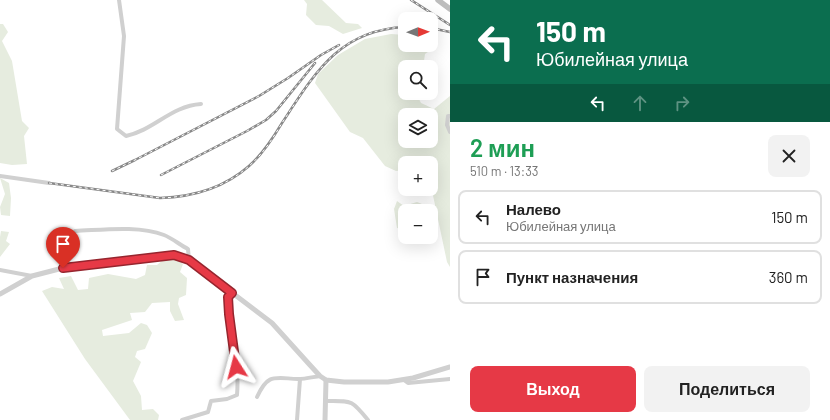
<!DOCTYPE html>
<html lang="ru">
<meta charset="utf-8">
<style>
:root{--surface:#fff;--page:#f2f2f2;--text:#222;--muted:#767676;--line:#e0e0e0;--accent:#e63946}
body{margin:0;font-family:Barlow,sans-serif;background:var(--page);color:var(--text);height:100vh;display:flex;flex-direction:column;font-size:15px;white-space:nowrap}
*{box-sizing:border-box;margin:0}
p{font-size:13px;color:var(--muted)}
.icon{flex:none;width:22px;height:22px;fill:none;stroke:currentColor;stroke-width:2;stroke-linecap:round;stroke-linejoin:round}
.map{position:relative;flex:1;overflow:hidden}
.panel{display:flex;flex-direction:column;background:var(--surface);width:380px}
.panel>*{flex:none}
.top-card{background:#0b6e4f;color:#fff;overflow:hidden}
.needle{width:26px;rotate:89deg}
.buttons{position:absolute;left:398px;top:12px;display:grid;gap:8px}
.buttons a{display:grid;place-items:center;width:40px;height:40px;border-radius:8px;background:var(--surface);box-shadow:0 4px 16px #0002;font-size:20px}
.pin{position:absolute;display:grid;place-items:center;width:34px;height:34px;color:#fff;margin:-41px -17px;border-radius:50% 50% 50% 0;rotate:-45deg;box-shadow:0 0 4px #0007}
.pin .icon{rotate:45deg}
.me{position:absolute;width:44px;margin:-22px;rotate:351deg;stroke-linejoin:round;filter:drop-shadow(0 0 3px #0008)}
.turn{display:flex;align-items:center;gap:14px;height:84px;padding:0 20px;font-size:18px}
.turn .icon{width:52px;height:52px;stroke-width:2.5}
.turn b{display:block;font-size:28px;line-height:34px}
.lanes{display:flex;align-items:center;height:38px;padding:0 20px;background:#0003;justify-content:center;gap:20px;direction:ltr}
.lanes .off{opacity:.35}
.round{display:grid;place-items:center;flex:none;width:42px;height:42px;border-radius:8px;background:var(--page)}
.head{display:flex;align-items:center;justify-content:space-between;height:68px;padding:0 20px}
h1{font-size:24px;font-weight:600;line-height:30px;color:#1e9e55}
.action{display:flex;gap:8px;margin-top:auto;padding:8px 20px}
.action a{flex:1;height:46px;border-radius:8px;background:var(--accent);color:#fff;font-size:16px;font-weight:600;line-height:46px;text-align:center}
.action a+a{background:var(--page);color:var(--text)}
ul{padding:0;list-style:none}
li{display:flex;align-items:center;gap:12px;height:54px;margin:0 8px 6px;padding:0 12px;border:2px solid var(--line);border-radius:8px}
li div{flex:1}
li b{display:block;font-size:15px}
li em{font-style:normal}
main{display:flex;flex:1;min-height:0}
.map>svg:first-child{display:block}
.green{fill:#e6ecdf;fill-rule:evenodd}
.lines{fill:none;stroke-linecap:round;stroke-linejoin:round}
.minor{stroke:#d0d0d0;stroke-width:4}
.tertiary{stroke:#d0d0d0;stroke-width:5}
.secondary{stroke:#bdbdbd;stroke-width:5.5}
.rail-casing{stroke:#888;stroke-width:2.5}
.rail{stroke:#fff;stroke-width:1;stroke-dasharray:3;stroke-linecap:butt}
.route-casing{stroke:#96252e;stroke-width:10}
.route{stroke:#e63946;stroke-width:7}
</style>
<main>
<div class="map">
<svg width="450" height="420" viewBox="0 0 450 420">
<rect width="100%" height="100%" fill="#fff"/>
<g class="green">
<polygon points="304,0 322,0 346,23 358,24 362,28 343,34 329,26 316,25 306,15 307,4"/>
<polygon points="0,24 3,24 8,32 2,41 12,61 22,121 29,128 24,136 27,164 12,165 0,163"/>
<path d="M 391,34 L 405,35 L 405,45 L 431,45 L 431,40 L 435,41 L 435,47 L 425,54 L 423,67 L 405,67 L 405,93 L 416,93 L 421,103 L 434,109 L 450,96 L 450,267 L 447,262 L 431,186 L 431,163 L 425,163 L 420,160 L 417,163 L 405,163 L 405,170 L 396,171 L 385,166 L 363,138 L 350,132 L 315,83 L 318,74 L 338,55 L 365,39 ZM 405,115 L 431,115 L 431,141 L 422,145 L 418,141 L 405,141 Z"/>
<polygon points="0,178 9,183 11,198 10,216 1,215 0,207 5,194"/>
<polygon points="397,201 404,206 417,202 422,204 422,210 421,211 405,211 405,227 403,229 397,228 394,209"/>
<polygon points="1,231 9,232 6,241 10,244 0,257 0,237"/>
<polygon points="174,258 183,264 180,272 187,278 186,295 179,298 178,304 184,320 175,321 170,311 170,302 152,303 145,312 130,313 132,320 102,330 103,336 129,333 141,323 147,325 152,333 145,349 137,351 135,357 141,362 133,381 141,396 142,410 153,409 159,415 158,420 130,420 85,359 42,291 52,287 64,289 59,278 71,276 78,290 88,289 89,278 108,274 136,279 145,275 147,265 157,265 163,260"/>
</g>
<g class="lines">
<g class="minor">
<path d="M 119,0 L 124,36 L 117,129 L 126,136 C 154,130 171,106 201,104"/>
<polyline points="450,116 448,116 447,125 450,132"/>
<polyline points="0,176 49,183"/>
<path d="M 75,231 C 102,230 138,225 164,235 C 172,238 180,245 188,249 L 189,260"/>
<polyline points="0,270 32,276"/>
<polyline points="404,380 408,383 450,379"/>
<path d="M 257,397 C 268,373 274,378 298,379 C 305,379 313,377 320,376"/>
<path d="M 325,401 C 352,401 351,399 368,420"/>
<path d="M 182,420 L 208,412 L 211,401 L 227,399 L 237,395 C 240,362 229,330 228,297 L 232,293"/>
<polyline points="297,420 300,379"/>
</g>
<g class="tertiary">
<polyline points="0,294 32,276 63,268 174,255 189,260 272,323 309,364 320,376 326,380 344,382 388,382 413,378 450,367"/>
<polyline points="325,420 326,380"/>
</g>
<polyline class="secondary" points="438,0 450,9"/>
<g class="rail-casing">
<g id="rail">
<polyline points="411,0 450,25"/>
<polyline points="431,28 450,32"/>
<polyline points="112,171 135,160 259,96 288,78 321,55 339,45"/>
<polyline points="161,175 247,131 266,120 276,111 315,63"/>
<path d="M 49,183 L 160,198 C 192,197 224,188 249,166 C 263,154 273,138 282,123 C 315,73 339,30 405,27"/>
</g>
</g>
<use href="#rail" class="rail"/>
</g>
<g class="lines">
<g class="route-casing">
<polyline id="route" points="63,268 174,255 189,260 232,293 228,297 229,314 236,367"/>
</g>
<use href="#route" class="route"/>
</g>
</svg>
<div class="buttons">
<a><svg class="needle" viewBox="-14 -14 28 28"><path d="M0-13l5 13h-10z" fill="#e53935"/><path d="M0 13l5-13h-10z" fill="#767676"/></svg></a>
<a><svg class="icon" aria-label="search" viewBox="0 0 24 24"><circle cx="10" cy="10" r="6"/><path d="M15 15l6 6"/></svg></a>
<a><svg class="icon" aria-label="layers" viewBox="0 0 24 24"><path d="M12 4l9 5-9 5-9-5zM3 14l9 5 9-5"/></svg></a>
<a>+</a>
<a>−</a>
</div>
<div class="pin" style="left:63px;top:268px;background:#d93025"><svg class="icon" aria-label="arrive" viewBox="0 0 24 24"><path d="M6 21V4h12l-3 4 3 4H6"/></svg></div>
<svg class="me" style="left:236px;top:367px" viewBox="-20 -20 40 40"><path d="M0-17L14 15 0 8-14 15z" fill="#e63946" stroke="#fff" stroke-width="4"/></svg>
</div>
<section class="panel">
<div class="top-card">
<div class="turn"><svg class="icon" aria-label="left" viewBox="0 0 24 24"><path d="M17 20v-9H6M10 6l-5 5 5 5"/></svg><div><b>150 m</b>Юбилейная улица</div></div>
<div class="lanes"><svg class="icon" aria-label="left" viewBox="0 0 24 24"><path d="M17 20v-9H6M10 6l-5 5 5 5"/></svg><svg class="icon off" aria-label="ahead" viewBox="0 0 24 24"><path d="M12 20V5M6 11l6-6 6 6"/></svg><svg class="icon off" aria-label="right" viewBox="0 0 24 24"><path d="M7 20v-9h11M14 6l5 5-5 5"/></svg></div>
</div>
<div class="head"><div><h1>2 мин</h1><p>510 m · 13:33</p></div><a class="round"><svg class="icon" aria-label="close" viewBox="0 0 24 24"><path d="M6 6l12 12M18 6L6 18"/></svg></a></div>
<ul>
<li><svg class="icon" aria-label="left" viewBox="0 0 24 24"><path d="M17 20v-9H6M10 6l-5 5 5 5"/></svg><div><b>Налево</b><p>Юбилейная улица</p></div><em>150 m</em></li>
<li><svg class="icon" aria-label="arrive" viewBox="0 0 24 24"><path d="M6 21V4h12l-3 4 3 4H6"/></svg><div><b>Пункт назначения</b></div><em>360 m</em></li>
</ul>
<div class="action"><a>Выход</a><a>Поделиться</a></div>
</section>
</main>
